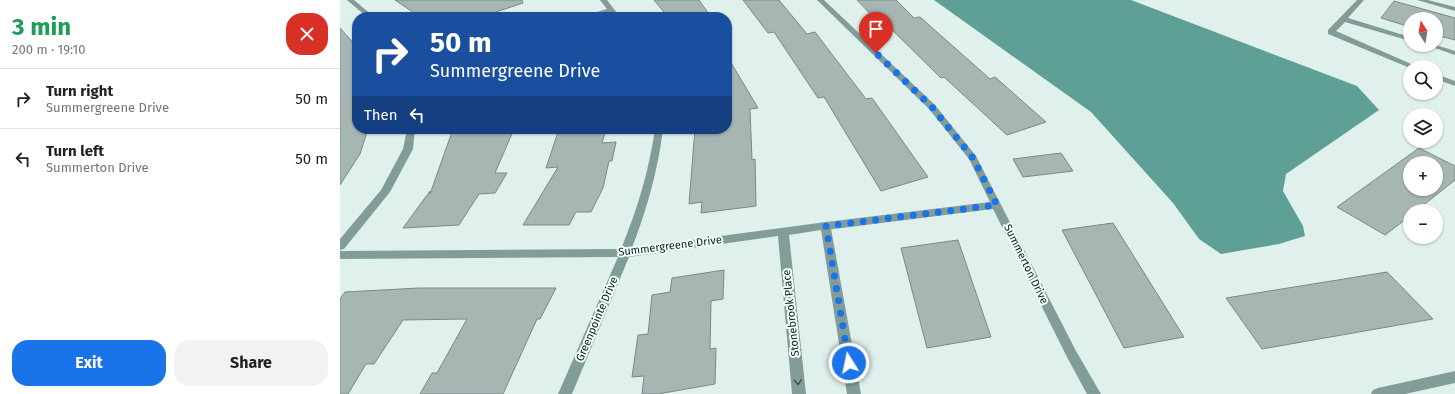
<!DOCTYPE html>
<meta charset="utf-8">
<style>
:root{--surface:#fff;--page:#f2f2f2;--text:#202124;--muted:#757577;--line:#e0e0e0;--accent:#1a73e8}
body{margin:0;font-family:"Fira Sans",sans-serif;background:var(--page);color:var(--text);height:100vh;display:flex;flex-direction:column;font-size:15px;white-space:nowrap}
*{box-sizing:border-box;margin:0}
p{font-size:13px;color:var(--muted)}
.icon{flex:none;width:22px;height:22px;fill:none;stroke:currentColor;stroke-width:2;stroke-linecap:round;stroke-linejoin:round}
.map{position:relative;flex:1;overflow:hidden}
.details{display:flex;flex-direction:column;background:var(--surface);width:340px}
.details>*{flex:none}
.guide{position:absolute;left:12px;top:12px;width:380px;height:122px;border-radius:16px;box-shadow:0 1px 3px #0004;background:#1a4fa0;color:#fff;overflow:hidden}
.needle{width:26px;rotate:349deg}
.controls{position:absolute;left:1063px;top:12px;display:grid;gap:8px}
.controls a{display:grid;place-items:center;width:40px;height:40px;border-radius:50%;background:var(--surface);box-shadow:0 1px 3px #0004;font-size:20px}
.pin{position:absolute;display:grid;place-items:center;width:34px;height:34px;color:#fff;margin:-41px -17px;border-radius:50% 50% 50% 0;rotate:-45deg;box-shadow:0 0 4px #0007}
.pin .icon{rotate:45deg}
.me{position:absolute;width:44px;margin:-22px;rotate:350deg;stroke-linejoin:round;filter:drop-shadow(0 0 3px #0008)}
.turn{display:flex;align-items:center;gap:14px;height:84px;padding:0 12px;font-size:18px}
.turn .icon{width:52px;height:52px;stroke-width:2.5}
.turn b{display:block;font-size:28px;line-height:34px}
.then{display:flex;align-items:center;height:38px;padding:0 12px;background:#0003;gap:8px;font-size:15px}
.round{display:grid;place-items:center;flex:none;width:42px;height:42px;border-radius:16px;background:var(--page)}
.overview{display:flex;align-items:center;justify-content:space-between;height:68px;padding:0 12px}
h1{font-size:24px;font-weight:700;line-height:30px;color:#1e9e55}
.button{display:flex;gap:8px;margin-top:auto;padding:8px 12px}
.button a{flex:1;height:46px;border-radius:16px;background:var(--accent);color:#fff;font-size:16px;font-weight:700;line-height:46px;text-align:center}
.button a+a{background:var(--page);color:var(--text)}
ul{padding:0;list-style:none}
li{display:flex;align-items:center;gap:12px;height:60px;padding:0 12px;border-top:1px solid var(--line)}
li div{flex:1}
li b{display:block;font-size:15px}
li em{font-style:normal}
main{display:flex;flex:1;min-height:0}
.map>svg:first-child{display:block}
.water{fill:#5fa096}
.building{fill:#a6b6b3;stroke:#7a8986;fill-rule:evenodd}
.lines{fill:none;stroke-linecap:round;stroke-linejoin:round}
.service{fill:#829d98;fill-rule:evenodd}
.minor{fill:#829d98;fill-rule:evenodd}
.oneway{stroke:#475653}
.route{stroke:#1a73e8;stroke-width:7;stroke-dasharray:0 12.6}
.labels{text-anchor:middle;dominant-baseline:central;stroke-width:4;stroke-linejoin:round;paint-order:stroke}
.street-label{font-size:11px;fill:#161b1a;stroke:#edfefb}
</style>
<main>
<section class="details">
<div class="overview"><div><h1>3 min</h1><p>200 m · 19:10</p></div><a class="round" style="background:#d93025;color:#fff"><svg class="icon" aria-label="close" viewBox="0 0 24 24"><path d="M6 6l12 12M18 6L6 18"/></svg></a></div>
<ul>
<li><svg class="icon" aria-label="right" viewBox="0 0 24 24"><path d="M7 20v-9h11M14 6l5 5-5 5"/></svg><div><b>Turn right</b><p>Summergreene Drive</p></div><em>50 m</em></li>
<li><svg class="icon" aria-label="left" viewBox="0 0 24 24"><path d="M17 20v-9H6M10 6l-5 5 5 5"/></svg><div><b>Turn left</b><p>Summerton Drive</p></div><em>50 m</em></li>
</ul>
<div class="button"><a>Exit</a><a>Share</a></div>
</section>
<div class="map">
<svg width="1115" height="394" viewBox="0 0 1115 394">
<rect width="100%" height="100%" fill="#e0f1ed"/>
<polygon class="water" points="594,0 791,0 1017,86 1039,110 946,174 943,191 963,226 965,236 939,244 881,254 859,239 833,203 751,112"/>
<g class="building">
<polygon points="55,0 182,0 183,3 141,17 80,17"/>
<polygon points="314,0 359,0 371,17 328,17"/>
<polygon points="403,0 439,0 467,34 475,32 526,99 532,98 588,177 541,191 484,97 478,98 434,32 428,33"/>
<polygon points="517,0 556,0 574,18 580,17 650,79 655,77 706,122 667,135 604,77 601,78 539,17 534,18"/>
<polygon points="1054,1 1115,18 1115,40 1096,35 1096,19 1070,19 1070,27 1041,18"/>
<polygon points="0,28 17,47 17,129 28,129 20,154 0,185"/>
<polygon points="387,56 418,108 410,109 412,160 415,159 416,206 361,213 362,202 349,204 355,129 387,129"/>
<polygon points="113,129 174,129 155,173 167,173 155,193 139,194 119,225 63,228 90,191 90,194"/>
<polygon points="219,129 266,129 262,143 276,142 272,161 269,161 263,188 251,212 236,212 229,225 183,225 218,167 206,168"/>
<path d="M 1079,148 L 1115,166 L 1115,180 L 1076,211 L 1070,211 L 1070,216 L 1045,235 L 997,207 ZM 1070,163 L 1096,163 L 1096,189 L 1070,189 Z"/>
<polygon points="721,153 733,171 683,177 673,159"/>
<polygon points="773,223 844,337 784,348 722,230"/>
<polygon points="618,240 651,337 587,348 561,248"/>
<polygon points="384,270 383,299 371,301 370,349 376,348 375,384 318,394 302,394 304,376 292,377 298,335 308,334 312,295 330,292 332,278"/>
<polygon points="1047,272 1093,319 922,349 886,298"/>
<polygon points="79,288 216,288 200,319 197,319 163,394 80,394 92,373 97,373 127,319 63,320 34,364 26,364 8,394 0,394 0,299 5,292"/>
</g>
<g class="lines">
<g class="service">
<polygon points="477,0 484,0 595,105 636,156 736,351 761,394 747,394 728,359 653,209 486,230 482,229 481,226 482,223 486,222 650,202 629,159 589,109"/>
<polygon points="1017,0 1024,0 1008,18 1070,37 1070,41 1005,22 996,31 1078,67 1070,68 988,34 988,30"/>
<polygon points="1077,0 1088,0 1115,7 1115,11"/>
<polygon points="1086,45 1096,45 1115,51 1115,55"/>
<polygon points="1096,74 1115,81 1115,86 1096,79"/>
<polygon points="1115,371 1115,383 1065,394 1031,394 1033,390 1038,388"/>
</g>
<g class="minor">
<polygon points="7,0 14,0 34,17 27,17"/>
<polygon points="260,0 267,0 280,17 273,17 270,13 252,17 240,17 267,9"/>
<polygon points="67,129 75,129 73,149 50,192 4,249 0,250 0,239 41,190 63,149"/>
<path d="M 315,129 L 323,129 C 318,170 307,209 292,248 L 486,222 L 490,223 L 521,394 L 507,394 L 481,230 L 449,235 L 466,394 L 452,394 L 438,236 L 289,257 L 232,394 L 218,394 L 278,257 L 0,259 L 0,251 L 281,249 C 297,210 309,171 315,129 Z"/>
</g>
</g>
<defs><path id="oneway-chevron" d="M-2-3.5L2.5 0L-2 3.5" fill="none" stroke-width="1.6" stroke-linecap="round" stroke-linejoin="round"/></defs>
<use class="oneway" href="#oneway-chevron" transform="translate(458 382) rotate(84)"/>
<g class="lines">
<polyline class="route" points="509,363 486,226 657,205 633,158 600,117 592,107 536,53"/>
</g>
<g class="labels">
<g class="street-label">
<text transform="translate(330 246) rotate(-7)">Summergreene Drive</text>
<text transform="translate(686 264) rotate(64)">Summerton Drive</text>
<text transform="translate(451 313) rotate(-96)">Stonebrook Place</text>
<text transform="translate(257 319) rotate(-67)">Greenpointe Drive</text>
</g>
</g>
</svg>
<div class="controls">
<a><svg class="needle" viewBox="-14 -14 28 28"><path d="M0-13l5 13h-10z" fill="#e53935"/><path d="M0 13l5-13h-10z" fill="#757577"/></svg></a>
<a><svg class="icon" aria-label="search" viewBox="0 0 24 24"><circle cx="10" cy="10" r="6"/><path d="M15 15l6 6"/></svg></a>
<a><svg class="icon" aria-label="layers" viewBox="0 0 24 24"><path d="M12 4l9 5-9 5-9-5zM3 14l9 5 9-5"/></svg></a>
<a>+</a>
<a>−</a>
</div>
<div class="pin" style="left:536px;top:53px;background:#d93025"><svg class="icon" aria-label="arrive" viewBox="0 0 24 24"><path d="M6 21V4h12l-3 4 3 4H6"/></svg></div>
<svg class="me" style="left:509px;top:363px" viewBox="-20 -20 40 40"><circle r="17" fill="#1a73e8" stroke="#fff" stroke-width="3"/><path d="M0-11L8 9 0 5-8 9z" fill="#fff"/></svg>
<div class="guide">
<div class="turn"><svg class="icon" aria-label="right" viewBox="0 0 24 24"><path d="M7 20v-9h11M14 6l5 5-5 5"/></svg><div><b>50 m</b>Summergreene Drive</div></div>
<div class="then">Then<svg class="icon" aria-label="left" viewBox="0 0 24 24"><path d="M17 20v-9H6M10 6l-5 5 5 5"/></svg></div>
</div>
</div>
</main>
